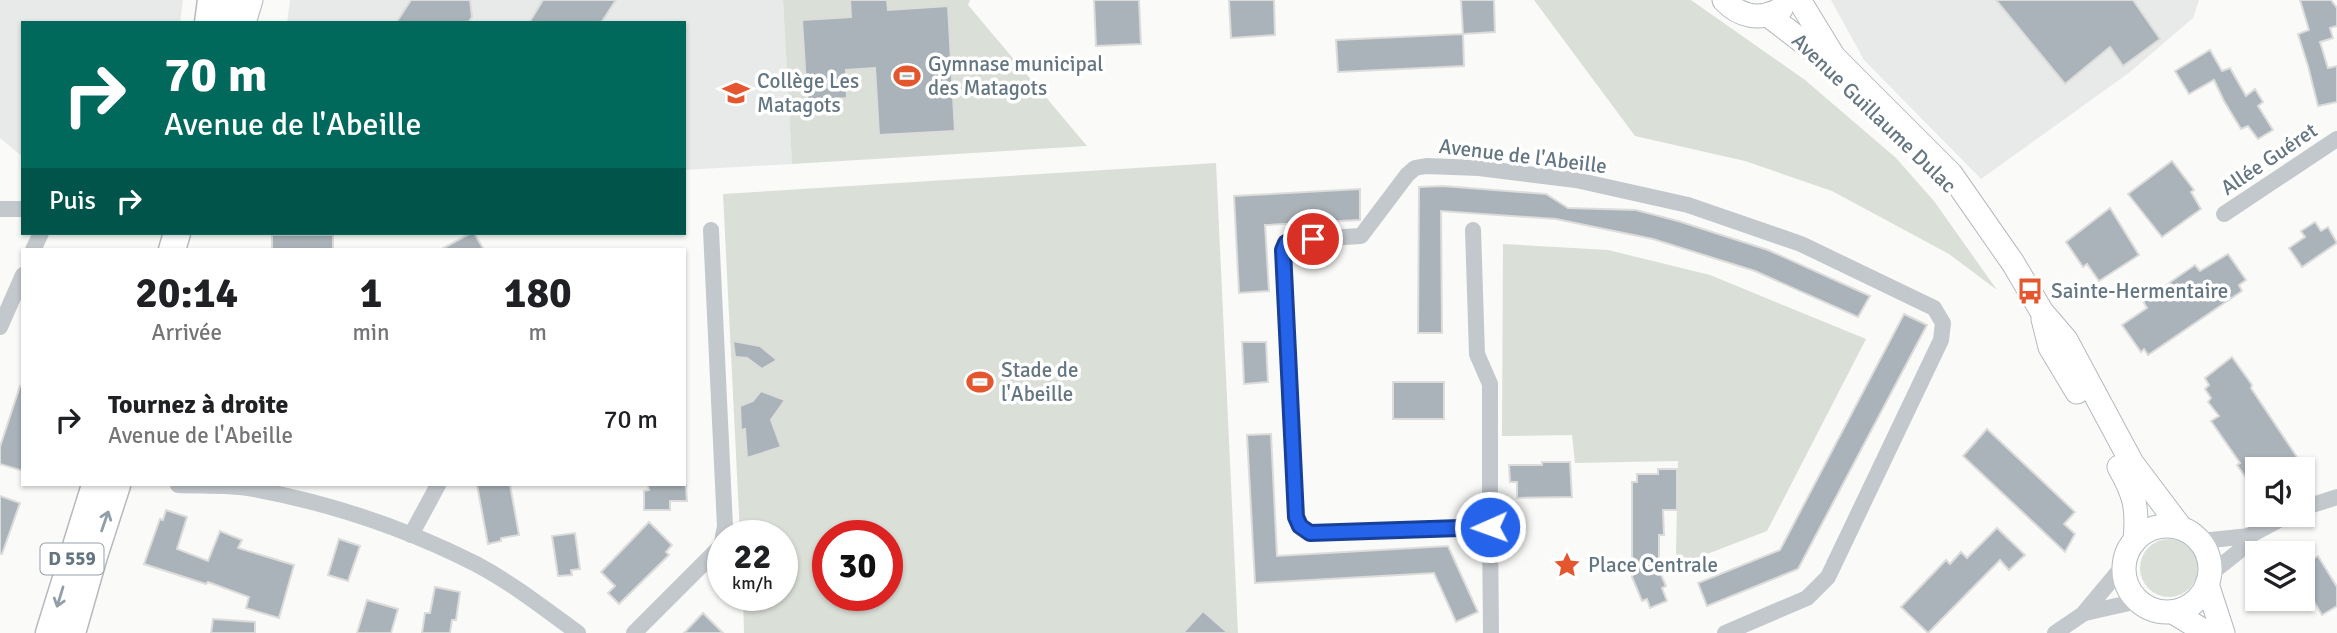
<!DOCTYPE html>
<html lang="fr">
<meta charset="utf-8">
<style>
:root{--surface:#fff;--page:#f6f6f6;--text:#202124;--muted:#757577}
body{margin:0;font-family:Signika,sans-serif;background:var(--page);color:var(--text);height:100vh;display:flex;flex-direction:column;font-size:26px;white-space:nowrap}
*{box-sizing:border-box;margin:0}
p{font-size:23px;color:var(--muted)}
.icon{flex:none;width:38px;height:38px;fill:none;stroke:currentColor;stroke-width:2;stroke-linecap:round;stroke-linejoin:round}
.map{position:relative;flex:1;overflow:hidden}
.panel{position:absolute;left:21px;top:248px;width:665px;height:238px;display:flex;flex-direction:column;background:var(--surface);border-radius:0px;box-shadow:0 2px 5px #0004}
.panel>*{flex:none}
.guide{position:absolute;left:21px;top:21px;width:665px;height:214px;border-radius:0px;box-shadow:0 2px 5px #0004;background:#00695c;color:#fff;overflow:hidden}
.buttons{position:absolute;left:2245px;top:457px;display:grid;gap:14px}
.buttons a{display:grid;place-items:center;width:70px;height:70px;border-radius:0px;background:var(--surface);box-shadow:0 2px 5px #0004;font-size:35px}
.speed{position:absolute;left:707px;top:520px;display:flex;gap:14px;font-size:35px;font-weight:700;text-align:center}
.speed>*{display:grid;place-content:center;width:91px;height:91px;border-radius:50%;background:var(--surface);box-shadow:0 2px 5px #0004;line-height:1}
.speed small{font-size:18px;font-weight:400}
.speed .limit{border:10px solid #d22;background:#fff;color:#111}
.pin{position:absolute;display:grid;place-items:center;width:60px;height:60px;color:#fff;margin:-30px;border:4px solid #fff;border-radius:50%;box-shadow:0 2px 7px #0007}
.me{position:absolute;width:77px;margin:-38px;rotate:268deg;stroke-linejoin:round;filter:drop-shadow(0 0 5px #0008)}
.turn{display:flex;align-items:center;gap:24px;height:147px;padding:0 28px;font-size:32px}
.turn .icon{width:91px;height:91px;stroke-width:2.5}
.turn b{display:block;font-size:49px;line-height:60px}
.then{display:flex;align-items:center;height:66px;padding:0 28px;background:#0003;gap:14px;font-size:26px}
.eta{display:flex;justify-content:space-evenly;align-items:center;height:119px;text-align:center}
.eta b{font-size:42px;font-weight:700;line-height:49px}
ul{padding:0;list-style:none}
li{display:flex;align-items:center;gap:21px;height:105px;padding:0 28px}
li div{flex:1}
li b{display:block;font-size:26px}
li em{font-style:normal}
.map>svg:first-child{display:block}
.built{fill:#e8e9e9}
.green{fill:#dadfd7;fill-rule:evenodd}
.building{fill:#aab3b9;stroke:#dcdcda;stroke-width:2}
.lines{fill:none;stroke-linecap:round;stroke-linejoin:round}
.secondary-casing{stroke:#b3babf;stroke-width:25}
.primary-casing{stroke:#b5babe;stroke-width:29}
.street{stroke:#c3c8cc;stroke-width:16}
.secondary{stroke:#fff;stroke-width:23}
.primary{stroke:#fff;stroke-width:26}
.oneway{stroke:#939fa8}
.route-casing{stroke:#184099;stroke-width:18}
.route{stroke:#2563eb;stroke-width:12}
.labels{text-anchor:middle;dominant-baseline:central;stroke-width:7;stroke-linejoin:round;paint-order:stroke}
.shield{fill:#fff;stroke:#939fa8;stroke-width:2}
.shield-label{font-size:19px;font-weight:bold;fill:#657683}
.poi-label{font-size:21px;fill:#657683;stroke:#fff;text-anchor:start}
.street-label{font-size:21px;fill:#657683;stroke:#fff}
</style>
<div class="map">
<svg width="2337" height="633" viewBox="0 0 2337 633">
<rect width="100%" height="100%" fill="#fafaf8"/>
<g class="built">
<polygon points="0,0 183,0 180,23 23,23 23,157 0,138"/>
<polygon points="290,0 783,0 792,164 684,170 684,23 287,23"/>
<polygon points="1831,0 2199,0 2193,18 2130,72 1981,179 1864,60"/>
</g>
<g class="green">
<polygon points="783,0 970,0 968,5 1087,146 792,164"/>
<polygon points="1534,0 1691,0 1805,80 1896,158 1934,201 1997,290 1949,254 1832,191 1745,161 1635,136"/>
<path d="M 1216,163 L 1238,633 L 744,633 L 743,595 L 782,595 L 782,536 L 740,535 L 723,194 ZM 828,536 L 887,536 L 887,595 L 828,595 Z"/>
<polygon points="1503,244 1608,250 1710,275 1866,339 1767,531 1681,564 1676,553 1678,461 1575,463 1572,435 1502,436"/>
<circle cx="2169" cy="568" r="29"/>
</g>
<g class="building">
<polygon points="411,0 470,0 472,17 468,23 396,23"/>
<polygon points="543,0 616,0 601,23 529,23"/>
<polygon points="850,0 887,0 888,10 948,6 955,131 879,135 875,68 846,70 847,98 807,101 802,20 851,17"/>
<polygon points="1094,0 1139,0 1141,44 1096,46"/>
<polygon points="1229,0 1274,0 1275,35 1231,38"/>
<polygon points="1461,0 1494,0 1495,32 1463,34"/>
<polygon points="1996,0 2133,0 2160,39 2123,66 2110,47 2065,84"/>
<polygon points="2300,0 2331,0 2337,8 2337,26 2330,28 2333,38 2320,42 2328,68 2337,66 2337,102 2318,106 2308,66 2298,34 2309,30"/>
<polygon points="1463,34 1464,66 1338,72 1336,40"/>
<polygon points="2210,50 2222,71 2230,68 2246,96 2255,89 2263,102 2258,106 2273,130 2258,139 2248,126 2241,129 2224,101 2214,80 2189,94 2175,71"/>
<polygon points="2172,161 2194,190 2191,192 2201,209 2162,237 2128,194"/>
<polygon points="1443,186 1546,194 1568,208 1636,210 1678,221 1768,250 1870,296 1858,317 1755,271 1653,239 1556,219 1441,211 1442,333 1418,333 1419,187"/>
<polygon points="1360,189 1360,220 1265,225 1269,291 1239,293 1234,196"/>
<polygon points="2110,208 2139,255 2099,281 2087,264 2083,267 2066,242"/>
<polygon points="2315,222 2321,231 2328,227 2337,243 2302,267 2289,248 2305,237 2301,231"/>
<polygon points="471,233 474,233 484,250 440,250"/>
<rect x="272" y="235" width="61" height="15"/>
<polygon points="2228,254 2246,280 2239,285 2242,291 2148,355 2144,349 2141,352 2122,325 2147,308 2143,301 2195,265 2200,271"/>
<polygon points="1904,314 1927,325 1798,569 1707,606 1698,583 1780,550"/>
<polygon points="733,341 760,346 777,360 762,369 747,358 735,357"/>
<polygon points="1242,342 1266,342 1268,382 1244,384"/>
<polygon points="2232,357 2252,385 2251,388 2301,463 2292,469 2258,469 2258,495 2237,465 2240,463 2211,421 2219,416 2208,402 2211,398 2205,389 2209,385 2205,378"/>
<rect x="1393" y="382" width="51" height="37"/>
<polygon points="20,386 23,387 23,471 0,464 0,447"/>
<polygon points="761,391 785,400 771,420 781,447 747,458 745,429 741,430 740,406 753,401"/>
<polygon points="1987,429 2075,512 2064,524 2075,534 2065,552 1963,456"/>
<polygon points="1271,434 1277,556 1448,546 1478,612 1456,622 1434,573 1255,583 1247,435"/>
<polygon points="1542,462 1570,462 1572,497 1517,498 1517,482 1510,482 1509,465 1542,465"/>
<polygon points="1658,469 1677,469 1677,510 1663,510 1664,535 1659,535 1659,570 1666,586 1662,588 1667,601 1650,608 1647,599 1642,601 1632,577 1632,482 1637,482 1637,474 1658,474"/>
<polygon points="477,485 510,485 519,535 501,538 501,541 488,544"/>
<polygon points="648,485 686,485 687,501 670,501 670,510 644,510 644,491 649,490"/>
<polygon points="0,496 20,503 2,554 0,554"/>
<polygon points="166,510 187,517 177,549 208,561 220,531 242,540 238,548 294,565 279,618 246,608 249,597 208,582 206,584 144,564 160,519 163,520"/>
<polygon points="649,522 672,545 666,552 669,555 619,604 608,593 615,586 601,572"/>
<polygon points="1997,528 2025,555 2009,570 2000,560 1928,633 1901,607 1946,560 1950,564 1961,552 1967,558"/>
<polygon points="575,533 580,569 571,570 572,575 558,576 552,536"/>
<polygon points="339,539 360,546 348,581 328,575"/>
<polygon points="2318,556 2337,587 2337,606 2322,615 2303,583 2303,565"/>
<polygon points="435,587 460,592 456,620 452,620 450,633 422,633 425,613 430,613"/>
<polygon points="367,600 398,609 391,633 357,633"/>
<polygon points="1203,611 1228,633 1183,633"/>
<polygon points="703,613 723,633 684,633"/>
<polygon points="213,619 255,622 255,633 211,633"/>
</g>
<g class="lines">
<g class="secondary-casing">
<g id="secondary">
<path d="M 1724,0 C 1740,17 1760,21 1781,9"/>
<polyline points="1799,0 1834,57 1951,174 2013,263 2042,312 2066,340 2132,463 2181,528"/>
<polyline points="1768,15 1816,52 1827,64"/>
<polyline points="244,23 251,0"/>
<polyline points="2043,319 2050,347 2077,392"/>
<path d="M 2119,467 C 2135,495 2138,508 2135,540"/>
<circle cx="2167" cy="569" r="43"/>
<polyline points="2207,584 2223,633"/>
<polyline points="2173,612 2207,633"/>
</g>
</g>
<g class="primary-casing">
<g id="primary">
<polyline points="208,23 211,0"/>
<polyline points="230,23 233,0"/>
<polyline points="172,250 177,233"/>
<polyline points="49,633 95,485"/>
<polyline points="72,633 94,556 117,485"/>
</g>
</g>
<g class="street">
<polyline points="0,209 23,209"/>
<polyline points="2224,214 2337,139"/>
<polyline points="711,230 725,527 723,536"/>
<polyline points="1473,230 1477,354 1490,384 1490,527"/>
<polyline points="33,250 41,233"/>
<polyline points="0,327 23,275"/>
<path d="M 178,485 C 201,486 226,485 248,488 C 327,502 405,528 476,564 C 512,583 545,609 578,633"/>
<polyline points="2303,508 2337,497"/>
<polyline points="411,535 438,485"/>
<polyline points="2197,539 2211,540 2249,536 2290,514"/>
<polyline points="2209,575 2238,552 2249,536"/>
<polyline points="2085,613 2138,601"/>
<polyline points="634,633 721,546 723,538"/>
<polyline points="1491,633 1490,527 1310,533 1300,526 1296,517 1283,250 1285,243 1294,240 1361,236 1407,175 1415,168 1426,166 1479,168 1576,180 1688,205 1801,244 1934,308 1943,323 1941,340 1828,577 1807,598 1725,633"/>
<polyline points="2055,633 2083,614 2124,565"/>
</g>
<use href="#secondary" class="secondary"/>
<use href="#primary" class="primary"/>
</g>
<defs><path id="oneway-shaft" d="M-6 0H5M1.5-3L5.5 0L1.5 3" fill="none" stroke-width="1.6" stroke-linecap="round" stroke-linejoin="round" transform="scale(1.75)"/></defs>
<g class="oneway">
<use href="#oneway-shaft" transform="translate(105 521) rotate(-71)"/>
<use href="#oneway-shaft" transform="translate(60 597) rotate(107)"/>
</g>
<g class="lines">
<g class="route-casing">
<polyline id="route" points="1313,239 1294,240 1286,243 1283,250 1296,517 1300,526 1310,533 1490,527"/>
</g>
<use href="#route" class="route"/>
</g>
<defs>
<g id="stadium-bare" transform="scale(2.1)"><path d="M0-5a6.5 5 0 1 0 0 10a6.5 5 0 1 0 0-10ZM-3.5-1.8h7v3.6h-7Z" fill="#e4572e" stroke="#fff" stroke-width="2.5" paint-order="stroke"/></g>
<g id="school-bare" transform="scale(2.1)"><path d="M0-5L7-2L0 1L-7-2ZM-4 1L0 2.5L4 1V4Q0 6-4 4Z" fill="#e4572e" stroke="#fff" stroke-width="2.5" paint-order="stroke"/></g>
<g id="bus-bare" transform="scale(2.1)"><path d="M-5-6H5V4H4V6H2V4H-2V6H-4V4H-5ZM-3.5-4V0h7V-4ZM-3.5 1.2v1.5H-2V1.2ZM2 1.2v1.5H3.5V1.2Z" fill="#e4572e" stroke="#fff" stroke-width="2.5" paint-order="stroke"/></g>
<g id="sight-bare" transform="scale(2.1)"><path d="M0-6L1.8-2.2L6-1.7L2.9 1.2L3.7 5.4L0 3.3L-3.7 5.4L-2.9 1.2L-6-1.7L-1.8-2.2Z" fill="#e4572e" stroke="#fff" stroke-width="2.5" paint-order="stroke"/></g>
</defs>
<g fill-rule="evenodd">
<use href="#stadium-bare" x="907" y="76"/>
<use href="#school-bare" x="736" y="93"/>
<use href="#bus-bare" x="2030" y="291"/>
<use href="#stadium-bare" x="980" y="382"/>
<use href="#sight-bare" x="1567" y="565"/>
</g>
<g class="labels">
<rect class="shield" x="40.5" y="543.5" width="63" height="31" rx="5"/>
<g class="shield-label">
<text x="72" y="559">D 559</text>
</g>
<g class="poi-label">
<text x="928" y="64">Gymnase municipal<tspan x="928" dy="24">des Matagots</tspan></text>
<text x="757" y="81">Collège Les<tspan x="757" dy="24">Matagots</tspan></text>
<text x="2051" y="291">Sainte-Hermentaire</text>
<text x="1001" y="370">Stade de<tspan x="1001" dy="24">l'Abeille</tspan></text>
<text x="1588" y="565">Place Centrale</text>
</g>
<g class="street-label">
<text transform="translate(1874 113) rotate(44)">Avenue Guillaume Dulac</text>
<text transform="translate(1523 156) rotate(7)">Avenue de l'Abeille</text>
<text transform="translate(2269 159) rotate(-34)">Allée Guéret</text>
</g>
</g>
</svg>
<div class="buttons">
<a><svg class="icon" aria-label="sound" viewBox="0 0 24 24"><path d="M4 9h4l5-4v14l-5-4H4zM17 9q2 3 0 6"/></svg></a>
<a><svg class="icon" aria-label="layers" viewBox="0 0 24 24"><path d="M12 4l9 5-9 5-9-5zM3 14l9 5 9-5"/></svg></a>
</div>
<div class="speed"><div>22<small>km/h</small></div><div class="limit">30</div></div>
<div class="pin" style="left:1313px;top:239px;background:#d93025"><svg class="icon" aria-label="arrive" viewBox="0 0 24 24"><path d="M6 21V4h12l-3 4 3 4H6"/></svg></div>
<svg class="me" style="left:1490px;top:527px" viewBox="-20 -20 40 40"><circle r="17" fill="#2563eb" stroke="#fff" stroke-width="3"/><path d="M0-11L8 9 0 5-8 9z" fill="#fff"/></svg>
<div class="guide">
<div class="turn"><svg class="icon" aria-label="right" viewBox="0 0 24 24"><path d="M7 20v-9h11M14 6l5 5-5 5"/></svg><div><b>70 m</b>Avenue de l'Abeille</div></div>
<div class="then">Puis<svg class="icon" aria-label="right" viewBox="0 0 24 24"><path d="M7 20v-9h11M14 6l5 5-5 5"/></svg></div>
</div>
<section class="panel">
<div class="eta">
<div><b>20:14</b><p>Arrivée</p></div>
<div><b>1</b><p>min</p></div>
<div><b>180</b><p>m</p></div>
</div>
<ul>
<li><svg class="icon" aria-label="right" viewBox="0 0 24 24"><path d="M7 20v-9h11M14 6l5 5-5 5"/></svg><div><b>Tournez à droite</b><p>Avenue de l'Abeille</p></div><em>70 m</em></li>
</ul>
</section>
</div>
